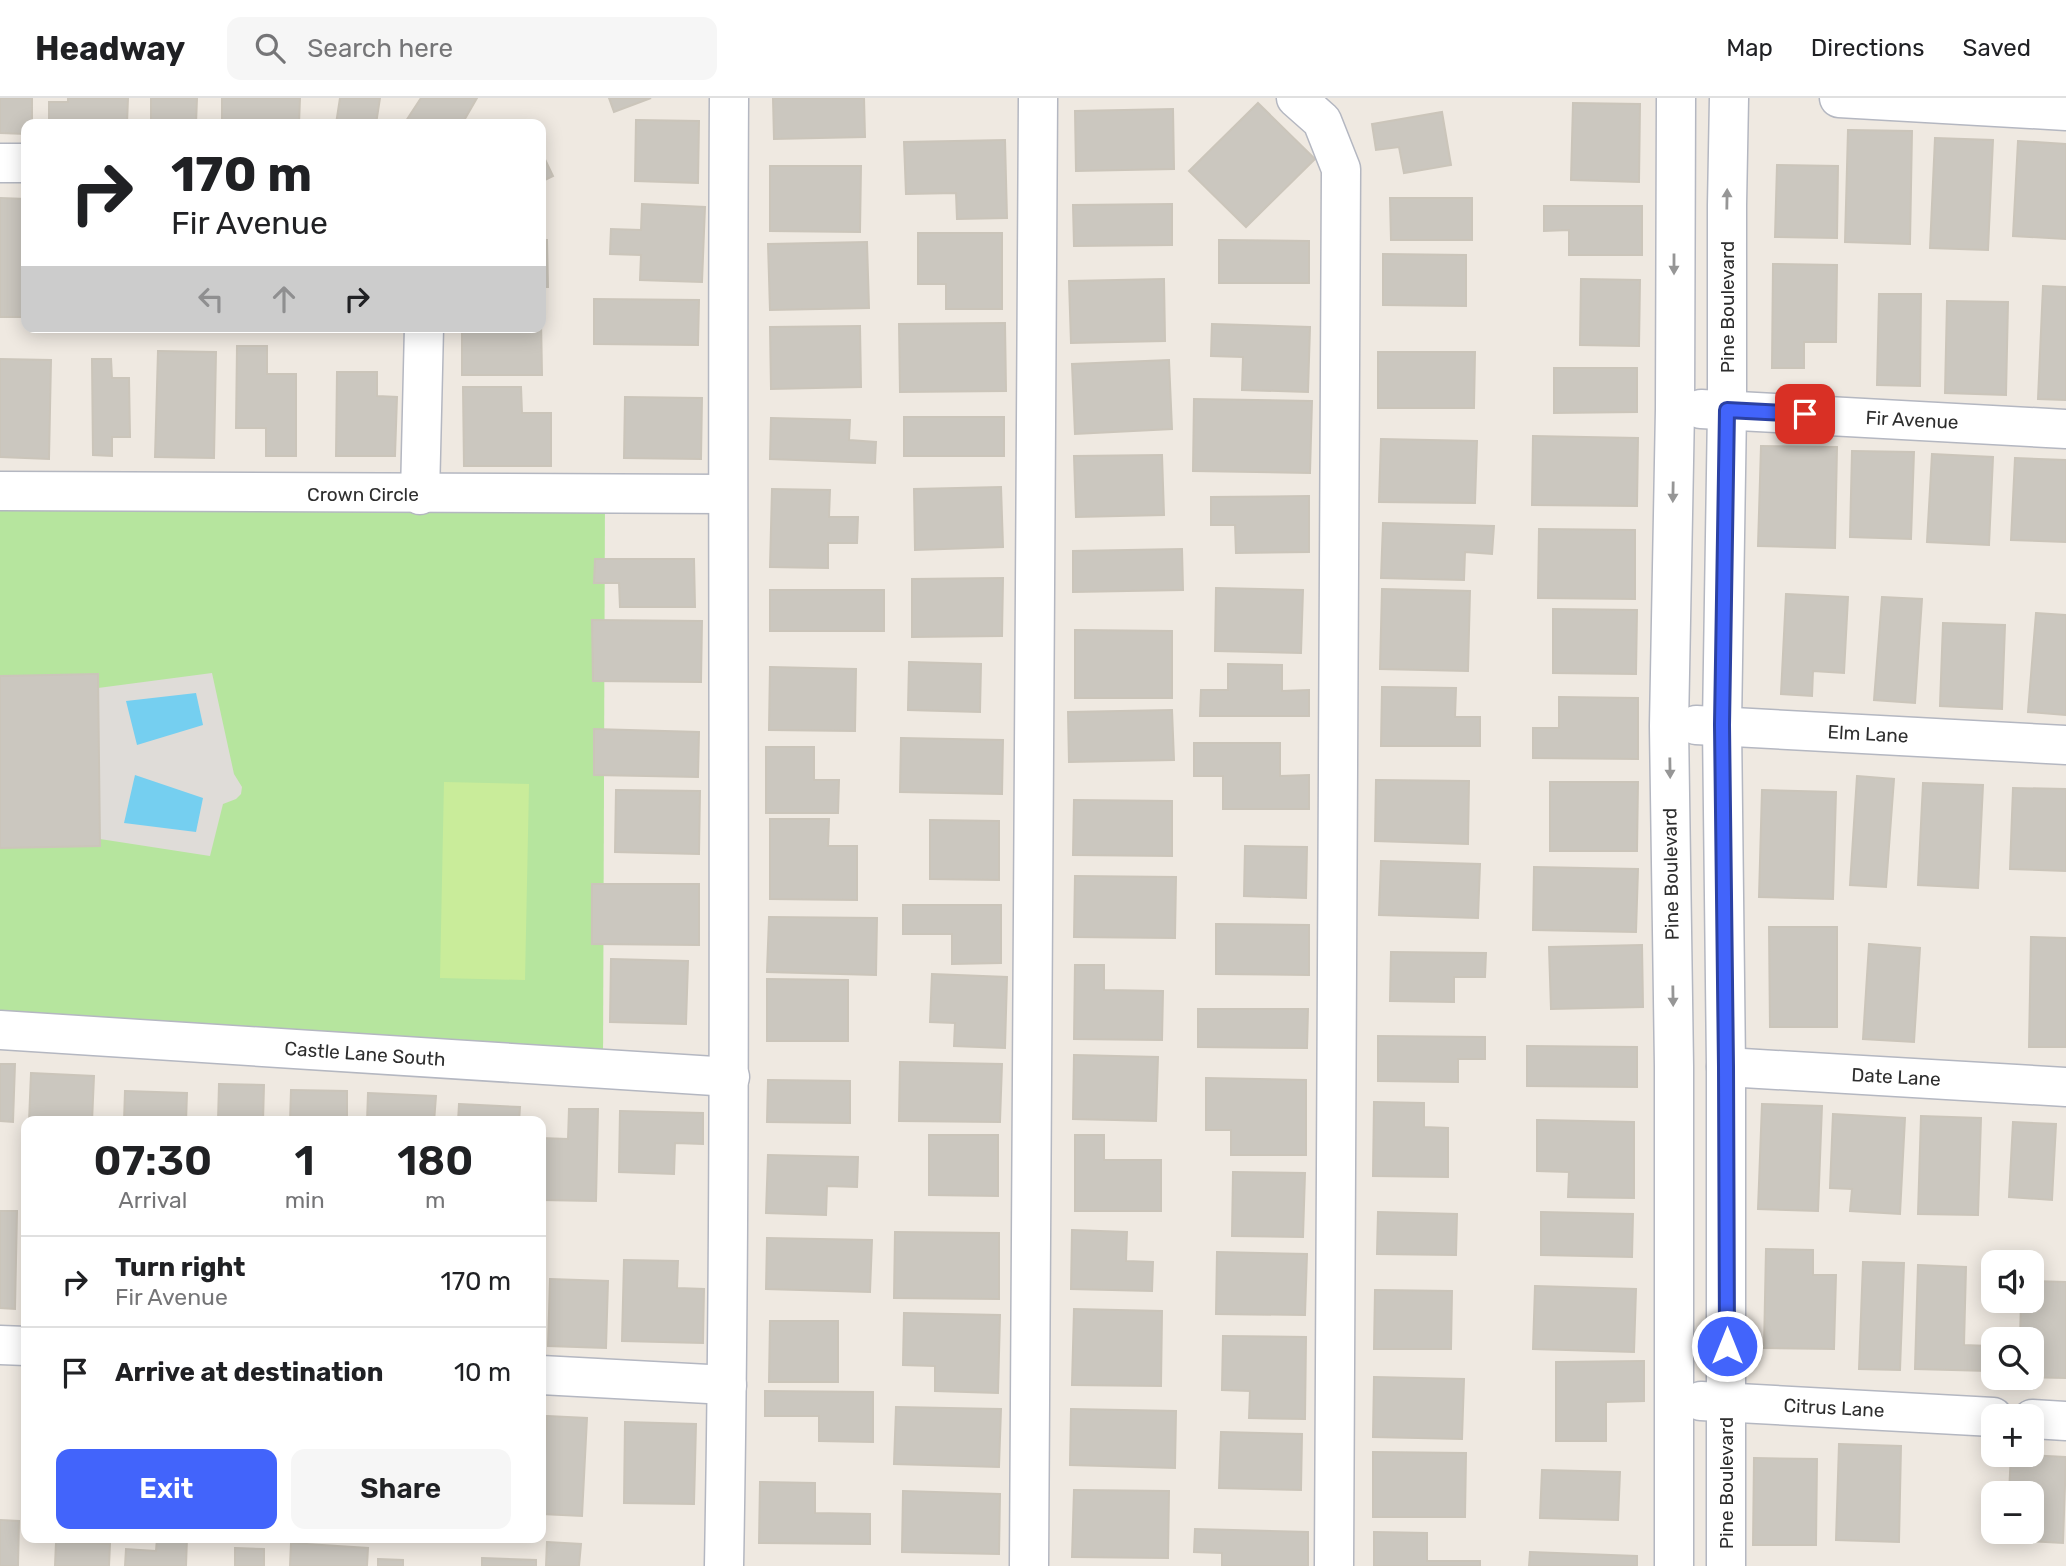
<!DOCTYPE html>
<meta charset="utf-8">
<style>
:root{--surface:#fff;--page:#f6f6f6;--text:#202124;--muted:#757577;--line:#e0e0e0;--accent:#4264fb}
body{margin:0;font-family:Rubik,sans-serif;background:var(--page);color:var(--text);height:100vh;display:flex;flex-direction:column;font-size:26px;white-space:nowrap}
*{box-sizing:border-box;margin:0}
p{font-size:23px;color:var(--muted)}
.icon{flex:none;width:38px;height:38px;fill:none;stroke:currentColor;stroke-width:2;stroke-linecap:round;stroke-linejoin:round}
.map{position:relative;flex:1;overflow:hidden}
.panel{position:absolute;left:21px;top:1018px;width:525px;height:427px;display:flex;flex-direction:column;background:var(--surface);border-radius:14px;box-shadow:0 4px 18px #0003}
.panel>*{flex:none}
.banner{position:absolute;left:21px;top:21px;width:525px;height:214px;border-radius:14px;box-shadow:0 4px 18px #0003;background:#fff;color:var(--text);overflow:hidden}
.tools{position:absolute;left:1981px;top:1152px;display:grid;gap:14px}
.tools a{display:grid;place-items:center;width:63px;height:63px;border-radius:14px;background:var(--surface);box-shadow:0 4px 18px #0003;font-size:35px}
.pin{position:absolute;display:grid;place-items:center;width:60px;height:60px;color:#fff;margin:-30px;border-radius:14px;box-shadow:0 4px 10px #0006}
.me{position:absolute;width:77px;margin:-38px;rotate:0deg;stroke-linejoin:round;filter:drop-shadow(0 0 5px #0008)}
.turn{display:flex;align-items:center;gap:24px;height:147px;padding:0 35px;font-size:32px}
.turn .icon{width:91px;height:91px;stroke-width:2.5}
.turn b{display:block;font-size:49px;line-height:60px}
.lanes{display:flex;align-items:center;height:66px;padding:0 35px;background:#0003;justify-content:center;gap:35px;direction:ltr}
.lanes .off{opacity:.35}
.eta{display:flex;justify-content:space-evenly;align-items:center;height:119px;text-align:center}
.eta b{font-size:42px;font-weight:600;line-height:49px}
.primary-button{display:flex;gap:14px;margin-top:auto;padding:14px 35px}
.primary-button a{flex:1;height:80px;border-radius:14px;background:var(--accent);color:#fff;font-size:28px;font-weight:600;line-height:80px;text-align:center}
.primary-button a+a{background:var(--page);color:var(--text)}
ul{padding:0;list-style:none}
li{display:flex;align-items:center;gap:21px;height:91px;padding:0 35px;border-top:2px solid var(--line)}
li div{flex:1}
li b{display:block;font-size:26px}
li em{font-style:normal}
header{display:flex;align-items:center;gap:42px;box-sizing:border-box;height:98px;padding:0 35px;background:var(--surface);border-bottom:2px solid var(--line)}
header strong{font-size:33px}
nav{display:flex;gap:38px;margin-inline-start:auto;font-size:24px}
.search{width:490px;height:63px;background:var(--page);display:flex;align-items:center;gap:18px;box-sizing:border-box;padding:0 24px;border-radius:14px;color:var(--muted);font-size:26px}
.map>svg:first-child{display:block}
.green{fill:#b6e59e}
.pitch{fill:#c9ec9a}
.plaza{fill:#dfdcd8}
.water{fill:#75cff0}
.building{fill:#cbc7bf;stroke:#cbc5ba;stroke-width:2}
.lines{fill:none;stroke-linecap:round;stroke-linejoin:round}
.minor-casing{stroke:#b4b7c1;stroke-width:41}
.minor{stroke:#fff;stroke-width:38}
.oneway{fill:#969696}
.route-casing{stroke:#2b41a3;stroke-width:18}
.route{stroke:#4264fb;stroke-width:12}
.labels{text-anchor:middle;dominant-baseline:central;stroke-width:6;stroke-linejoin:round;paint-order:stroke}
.street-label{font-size:19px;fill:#2e2e2e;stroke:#fff}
</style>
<header>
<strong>Headway</strong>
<div class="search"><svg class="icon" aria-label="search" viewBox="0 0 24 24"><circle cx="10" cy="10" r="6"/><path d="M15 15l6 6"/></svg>Search here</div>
<nav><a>Map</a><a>Directions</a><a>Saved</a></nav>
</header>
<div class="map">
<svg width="2066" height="1468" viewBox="0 0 2066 1468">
<rect width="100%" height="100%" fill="#efe9e1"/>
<polygon class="green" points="605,394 603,974 0,937 0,399"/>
<polygon class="pitch" points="444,684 529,686 525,882 440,880"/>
<polygon class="plaza" points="212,575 234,676 242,689 241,696 236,701 223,706 210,758 100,741 98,590"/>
<g class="water">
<polygon points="196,595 203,627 137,647 126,603"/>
<polygon points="135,677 203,700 196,734 124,725"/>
</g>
<g class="building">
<polygon points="0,0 32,0 32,26 26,26 26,36 0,35"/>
<polygon points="68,0 128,0 127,26 49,26 49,4 68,4"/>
<polygon points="151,0 197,0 196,26 151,24"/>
<polygon points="222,0 300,0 299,26 222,26"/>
<polygon points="340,0 380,0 376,26 336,26"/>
<polygon points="421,0 477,0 462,26 404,26"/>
<polygon points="609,0 651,0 614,14"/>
<polygon points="773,0 864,0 865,39 774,41"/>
<polygon points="1258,5 1315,61 1246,129 1189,73"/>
<polygon points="1573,5 1640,6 1639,84 1571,82"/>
<polygon points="1173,11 1174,71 1076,73 1075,13"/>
<polygon points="1442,14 1451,67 1404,75 1399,49 1376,52 1372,26"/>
<polygon points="636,22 699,23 698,85 635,83"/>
<polygon points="1848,32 1912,33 1910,146 1845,144"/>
<polygon points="1935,40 1993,42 1988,152 1930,150"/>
<polygon points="1005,42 1007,120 957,121 956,95 906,96 904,44"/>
<polygon points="2018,43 2066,46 2066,141 2013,138"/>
<polygon points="541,53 553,78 541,84"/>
<polygon points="1777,67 1838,68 1837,140 1775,139"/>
<polygon points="770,68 861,68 860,134 770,133"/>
<polygon points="0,100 26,101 26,219 0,219"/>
<polygon points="1390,100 1472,100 1472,142 1391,142"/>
<polygon points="642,106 705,109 702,184 640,182 641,157 610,156 611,131 641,132"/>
<polygon points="1172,106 1172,147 1074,148 1073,107"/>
<polygon points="1544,108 1642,108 1642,157 1569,157 1569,132 1544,133"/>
<polygon points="918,135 1002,135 1002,211 946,211 946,186 918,186"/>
<polygon points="541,142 547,142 548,189 541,189"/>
<polygon points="1219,142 1309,143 1309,185 1219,185"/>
<polygon points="867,144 869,210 770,212 768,146"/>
<polygon points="1383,156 1466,157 1466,208 1383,207"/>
<polygon points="1773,166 1837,167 1836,244 1804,244 1804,270 1772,270"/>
<polygon points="1164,181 1165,243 1071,245 1069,183"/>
<polygon points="1581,181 1640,182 1639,248 1580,247"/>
<polygon points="2043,188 2066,189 2066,302 2038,301"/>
<polygon points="1879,196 1921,196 1920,288 1877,287"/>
<polygon points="594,201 699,202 698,247 594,246"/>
<polygon points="1947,203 2008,204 2006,297 1945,295"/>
<polygon points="541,221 542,277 462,277 462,229 541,229"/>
<polygon points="1005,225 1006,293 900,294 899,226"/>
<polygon points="1212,226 1310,229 1308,294 1242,292 1243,259 1211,258"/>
<polygon points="860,228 861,289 771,291 770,229"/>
<polygon points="237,248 267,248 267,276 296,276 296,358 266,358 266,330 236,330"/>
<polygon points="158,253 216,254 214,360 155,359"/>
<polygon points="1378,254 1475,254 1474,310 1378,310"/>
<polygon points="0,261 51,262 49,361 0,359"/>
<polygon points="92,261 111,261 112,280 129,280 130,339 112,339 112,358 93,357"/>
<polygon points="1169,262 1172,331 1075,336 1072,266"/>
<polygon points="1554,270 1637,270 1637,314 1554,315"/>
<polygon points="337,274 377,274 377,298 397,299 395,358 336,358"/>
<polygon points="463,289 521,289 522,315 551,315 551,368 464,368"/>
<polygon points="625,299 702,300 701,361 624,360"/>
<polygon points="1194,301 1312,303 1310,375 1193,373"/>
<rect x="904" y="319" width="100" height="39"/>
<polygon points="771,320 850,322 849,342 876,344 875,365 770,361"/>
<polygon points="1533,338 1638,340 1637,408 1532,407"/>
<polygon points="1381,341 1477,343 1475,405 1379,404"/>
<polygon points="1761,348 1837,349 1835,450 1758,448"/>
<polygon points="1852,353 1914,354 1911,441 1850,439"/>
<polygon points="1932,356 1993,359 1989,447 1927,444"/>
<polygon points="1162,357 1164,417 1076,419 1074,358"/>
<polygon points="2015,360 2066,362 2066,444 2011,442"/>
<polygon points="1001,389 1003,449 915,452 914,391"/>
<polygon points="772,391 830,392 829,419 858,419 857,445 828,445 828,470 770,469"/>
<polygon points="1309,398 1309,454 1236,455 1235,427 1211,427 1211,399"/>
<polygon points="1383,425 1494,428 1492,456 1465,454 1464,482 1381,480"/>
<polygon points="1539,431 1635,432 1635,501 1538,500"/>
<polygon points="1182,451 1183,492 1073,494 1073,453"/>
<polygon points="595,461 694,461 695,509 620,509 619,485 594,485"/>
<polygon points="1003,480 1002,538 912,539 912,481"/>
<polygon points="1216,490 1303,492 1301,555 1215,553"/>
<polygon points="1382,491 1470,493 1468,573 1380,571"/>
<rect x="770" y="492" width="114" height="41"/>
<polygon points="1786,496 1848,499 1844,575 1813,573 1812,598 1781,596"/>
<polygon points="1882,499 1922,501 1915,605 1874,602"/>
<polygon points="1553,511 1637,512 1636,576 1553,575"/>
<polygon points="2036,515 2066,517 2066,617 2028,614"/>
<polygon points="592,522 702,523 701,584 593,583"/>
<polygon points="1943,525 2005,527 2002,611 1940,608"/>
<polygon points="1075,532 1172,533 1172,600 1075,600"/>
<polygon points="909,564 981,566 980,614 908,612"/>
<polygon points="1228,566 1282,567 1282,593 1309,592 1309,618 1200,618 1201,592 1228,592"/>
<polygon points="770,569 856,571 855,633 769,632"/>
<polygon points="98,576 100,748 0,750 0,578"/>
<polygon points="1382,589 1456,590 1455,619 1480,619 1480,648 1381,648"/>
<polygon points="1559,599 1638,600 1638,661 1533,660 1533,630 1559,630"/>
<polygon points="1172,612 1174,662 1069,664 1068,614"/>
<polygon points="594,631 699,634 698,679 594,677"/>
<polygon points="901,640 1003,642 1002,696 900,694"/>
<polygon points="1194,645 1280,645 1280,678 1309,677 1309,711 1223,711 1223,678 1194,678"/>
<polygon points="766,649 814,649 814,682 839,682 838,715 766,715"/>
<polygon points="1857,678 1894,681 1886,789 1850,787"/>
<polygon points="1376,682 1469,683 1468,746 1375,743"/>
<polygon points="1550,684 1638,684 1637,753 1550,753"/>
<polygon points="1923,685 1983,687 1978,790 1918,787"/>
<polygon points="2013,690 2066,691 2066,773 2010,771"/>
<polygon points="616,692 700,693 699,756 615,754"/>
<polygon points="1762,692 1836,694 1833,801 1759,799"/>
<polygon points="1074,702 1172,703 1172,758 1073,757"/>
<polygon points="770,721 829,721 828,748 857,748 857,802 770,801"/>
<polygon points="930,722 999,723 999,782 930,781"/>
<polygon points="1245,748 1307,749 1306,800 1244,798"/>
<polygon points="1381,763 1480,766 1478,820 1379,817"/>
<polygon points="1534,769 1638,771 1636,834 1533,832"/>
<polygon points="1075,778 1176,779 1175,840 1074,839"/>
<polygon points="592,786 699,786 699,847 592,846"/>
<polygon points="903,807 1001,807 1001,865 952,866 952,836 903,836"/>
<polygon points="769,819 877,820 876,877 767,874"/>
<polygon points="1216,826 1309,827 1309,877 1216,876"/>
<polygon points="1769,829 1837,829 1837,929 1770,929"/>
<polygon points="2031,839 2066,840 2066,949 2029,949"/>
<polygon points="1869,846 1920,850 1914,944 1863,941"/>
<polygon points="1642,847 1643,909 1551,911 1549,849"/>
<polygon points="1391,854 1486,855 1485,879 1454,879 1454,904 1390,903"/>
<polygon points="611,861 688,863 686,926 610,924"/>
<polygon points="1075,867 1104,867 1104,892 1163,893 1162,942 1074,941"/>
<polygon points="932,876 1007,879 1005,950 954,948 955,925 930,924"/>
<polygon points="767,881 848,882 848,943 767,943"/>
<polygon points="1198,911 1308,911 1307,950 1198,949"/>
<polygon points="1378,938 1485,939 1485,961 1458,961 1458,984 1378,983"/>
<polygon points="1527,948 1637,949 1637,989 1527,988"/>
<polygon points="1074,957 1158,959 1156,1023 1073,1021"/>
<polygon points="900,964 1002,966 1000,1024 899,1023"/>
<polygon points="0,966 15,966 13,1024 0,1023"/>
<polygon points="31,975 94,978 92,1024 29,1024"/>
<polygon points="1206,980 1306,982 1306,1057 1231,1057 1231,1032 1206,1032"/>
<polygon points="768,982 850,983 850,1025 767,1024"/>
<polygon points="219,986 264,987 263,1024 218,1024"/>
<polygon points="291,992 347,993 347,1024 290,1024"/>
<polygon points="125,993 187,995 186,1024 124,1024"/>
<polygon points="368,995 436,998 434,1024 367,1024"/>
<polygon points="1374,1004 1424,1005 1424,1029 1448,1030 1448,1079 1373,1078"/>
<polygon points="459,1006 520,1009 519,1024 458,1024"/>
<polygon points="1762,1006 1822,1008 1818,1113 1758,1111"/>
<polygon points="569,1011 598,1011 596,1103 541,1102 541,1040 568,1041"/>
<polygon points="620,1013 703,1015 703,1046 675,1045 674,1076 619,1074"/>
<polygon points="1833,1016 1905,1020 1900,1116 1850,1113 1852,1091 1830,1090"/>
<polygon points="1921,1018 1981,1020 1978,1117 1918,1116"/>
<polygon points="1537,1022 1634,1024 1634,1100 1568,1099 1569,1074 1537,1073"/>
<polygon points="2013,1024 2056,1026 2052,1102 2009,1099"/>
<polygon points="929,1037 998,1037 998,1098 929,1097"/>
<polygon points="1075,1037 1104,1037 1104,1062 1161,1062 1161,1113 1075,1113"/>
<polygon points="768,1057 858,1059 857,1089 827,1088 826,1117 766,1115"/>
<polygon points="1233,1074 1305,1075 1303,1139 1232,1138"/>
<polygon points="0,1113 17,1113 15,1211 0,1210"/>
<polygon points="1378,1114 1457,1116 1456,1157 1377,1156"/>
<polygon points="1541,1114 1633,1116 1632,1159 1541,1157"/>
<polygon points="1072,1132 1127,1134 1126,1163 1153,1164 1152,1193 1071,1191"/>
<polygon points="895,1134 999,1135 999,1201 894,1200"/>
<polygon points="767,1140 872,1142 870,1194 766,1191"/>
<polygon points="1766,1151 1813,1152 1813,1177 1836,1177 1834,1251 1764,1250"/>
<polygon points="1217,1154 1307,1156 1305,1217 1216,1216"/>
<polygon points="624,1162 678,1163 677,1190 704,1191 703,1245 622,1243"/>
<polygon points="1863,1164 1904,1165 1900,1272 1859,1271"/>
<polygon points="1918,1167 1966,1169 1964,1247 1988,1248 1988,1273 1915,1271"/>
<polygon points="550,1181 608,1183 606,1250 548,1248"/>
<polygon points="2032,1183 2066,1184 2066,1280 2025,1279 2032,1279 2032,1241 2020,1241 2021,1202 2032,1202"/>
<polygon points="1535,1188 1636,1191 1634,1254 1533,1251"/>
<polygon points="1375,1192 1452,1193 1451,1251 1374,1251"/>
<polygon points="1074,1211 1162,1213 1161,1288 1072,1287"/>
<polygon points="904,1215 1000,1217 998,1295 935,1293 935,1268 903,1267"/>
<polygon points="770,1223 838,1223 838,1284 769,1284"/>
<polygon points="1223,1238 1306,1239 1305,1321 1249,1320 1250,1293 1222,1292"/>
<polygon points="1644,1263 1644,1303 1606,1304 1606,1343 1556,1343 1556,1264"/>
<polygon points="1374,1279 1464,1281 1462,1341 1373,1339"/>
<polygon points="765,1293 873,1294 873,1344 819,1343 819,1318 765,1318"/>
<polygon points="896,1309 1001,1311 999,1369 894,1366"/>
<polygon points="1071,1311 1176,1313 1175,1370 1070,1367"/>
<polygon points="547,1318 587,1320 582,1418 542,1416"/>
<polygon points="625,1324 696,1326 694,1406 624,1405"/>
<polygon points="1221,1334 1302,1336 1301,1392 1219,1390"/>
<polygon points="1839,1346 1901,1348 1899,1444 1836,1442"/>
<polygon points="1373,1354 1466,1355 1465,1419 1373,1419"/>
<polygon points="2011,1356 2066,1359 2063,1445 2006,1442 2006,1433 2032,1433 2032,1395 2009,1395"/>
<polygon points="1754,1360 1817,1361 1816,1447 1753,1447"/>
<polygon points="1542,1372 1620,1374 1618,1422 1540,1420"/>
<polygon points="760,1384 815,1385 815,1415 870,1416 870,1446 759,1445"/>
<polygon points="1074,1392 1169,1393 1168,1460 1072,1459"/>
<polygon points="903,1393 1000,1396 999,1456 902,1454"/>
<polygon points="0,1422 19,1423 18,1468 0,1468"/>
<polygon points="1195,1431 1308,1434 1308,1468 1222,1468 1222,1455 1194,1454"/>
<polygon points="1374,1434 1427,1435 1427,1463 1480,1463 1480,1468 1374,1468"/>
<polygon points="157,1440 187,1440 186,1468 125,1468 126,1451 156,1453"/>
<polygon points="56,1444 110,1446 109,1468 55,1468"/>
<polygon points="547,1444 581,1446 579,1468 546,1468"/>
<polygon points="291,1445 368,1450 367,1468 290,1468"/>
<polygon points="235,1450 264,1451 264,1468 235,1468"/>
<polygon points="1530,1454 1637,1458 1637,1468 1529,1468"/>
<polygon points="482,1460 536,1462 536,1468 482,1468"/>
<polygon points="378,1461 403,1462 403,1468 378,1468"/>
</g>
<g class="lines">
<g class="minor-casing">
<g id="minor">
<polyline points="1296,0 1322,23 1341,71 1334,1468"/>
<polyline points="1839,0 2066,13"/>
<polyline points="0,65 26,65"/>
<polyline points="1701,311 2066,331"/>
<polyline points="0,393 726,396"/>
<polyline points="420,397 424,229"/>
<polyline points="1696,627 2066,647"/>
<polyline points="0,932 730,979"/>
<polyline points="1726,969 2066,989"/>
<polyline points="0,1247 26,1248"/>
<polyline points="541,1277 727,1287"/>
<polyline points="1701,1303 1993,1319"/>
<polyline points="2032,1321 2066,1323"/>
<path d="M 724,1468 C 733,979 726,489 729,0"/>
<polyline points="1029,1468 1038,0"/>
<polyline points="1674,1468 1674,969 1669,628 1675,311 1676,0"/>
<polyline points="1726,1468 1726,969 1722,627 1727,312 1727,107 1729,0"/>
</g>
</g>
<use href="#minor" class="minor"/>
</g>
<defs><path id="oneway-solid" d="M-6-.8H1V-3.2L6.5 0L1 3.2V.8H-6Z" transform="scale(1.75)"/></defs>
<g class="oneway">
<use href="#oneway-solid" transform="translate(1727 101) rotate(-89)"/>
<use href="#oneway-solid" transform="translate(1674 166) rotate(90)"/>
<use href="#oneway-solid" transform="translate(1673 394) rotate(91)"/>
<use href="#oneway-solid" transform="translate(1670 670) rotate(89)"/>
<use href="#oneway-solid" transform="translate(1673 898) rotate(89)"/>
</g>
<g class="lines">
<g class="route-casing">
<polyline id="route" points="1727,1248 1726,969 1722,627 1727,312 1805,316"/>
</g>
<use href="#route" class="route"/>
</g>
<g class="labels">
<g class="street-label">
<text transform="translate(1727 209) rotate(-90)">Pine Boulevard</text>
<text transform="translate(1912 322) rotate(3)">Fir Avenue</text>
<text x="363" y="396">Crown Circle</text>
<text transform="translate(1868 636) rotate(3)">Elm Lane</text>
<text transform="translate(1671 776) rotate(-91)">Pine Boulevard</text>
<text transform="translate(365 956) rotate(4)">Castle Lane South</text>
<text transform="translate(1896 979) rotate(3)">Date Lane</text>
<text transform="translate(1834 1310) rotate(3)">Citrus Lane</text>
<text transform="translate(1726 1385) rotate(-90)">Pine Boulevard</text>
</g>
</g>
</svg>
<div class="tools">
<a><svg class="icon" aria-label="sound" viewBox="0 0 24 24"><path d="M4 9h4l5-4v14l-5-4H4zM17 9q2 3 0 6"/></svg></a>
<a><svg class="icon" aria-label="search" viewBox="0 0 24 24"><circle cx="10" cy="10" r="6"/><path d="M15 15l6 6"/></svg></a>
<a>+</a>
<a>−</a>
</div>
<div class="pin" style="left:1805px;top:316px;background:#d93025"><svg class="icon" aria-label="arrive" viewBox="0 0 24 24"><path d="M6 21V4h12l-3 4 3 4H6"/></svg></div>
<svg class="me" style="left:1727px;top:1248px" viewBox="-20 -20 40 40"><circle r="17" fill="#4264fb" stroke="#fff" stroke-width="3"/><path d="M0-11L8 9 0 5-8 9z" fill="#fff"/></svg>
<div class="banner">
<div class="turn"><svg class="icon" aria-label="right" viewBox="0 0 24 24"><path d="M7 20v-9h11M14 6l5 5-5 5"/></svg><div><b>170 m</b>Fir Avenue</div></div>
<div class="lanes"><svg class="icon off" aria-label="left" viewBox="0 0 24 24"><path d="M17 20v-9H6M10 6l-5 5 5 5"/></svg><svg class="icon off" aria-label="ahead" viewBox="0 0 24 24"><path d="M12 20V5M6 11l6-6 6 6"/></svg><svg class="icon" aria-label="right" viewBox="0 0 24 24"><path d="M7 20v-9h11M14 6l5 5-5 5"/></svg></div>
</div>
<section class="panel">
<div class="eta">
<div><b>07:30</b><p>Arrival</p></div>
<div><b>1</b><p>min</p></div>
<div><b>180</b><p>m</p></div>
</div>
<ul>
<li><svg class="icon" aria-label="right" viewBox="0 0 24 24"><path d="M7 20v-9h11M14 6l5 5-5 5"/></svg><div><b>Turn right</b><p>Fir Avenue</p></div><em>170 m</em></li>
<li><svg class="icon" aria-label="arrive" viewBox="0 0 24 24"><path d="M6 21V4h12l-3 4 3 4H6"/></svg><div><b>Arrive at destination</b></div><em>10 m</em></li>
</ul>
<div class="primary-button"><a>Exit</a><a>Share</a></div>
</section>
</div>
